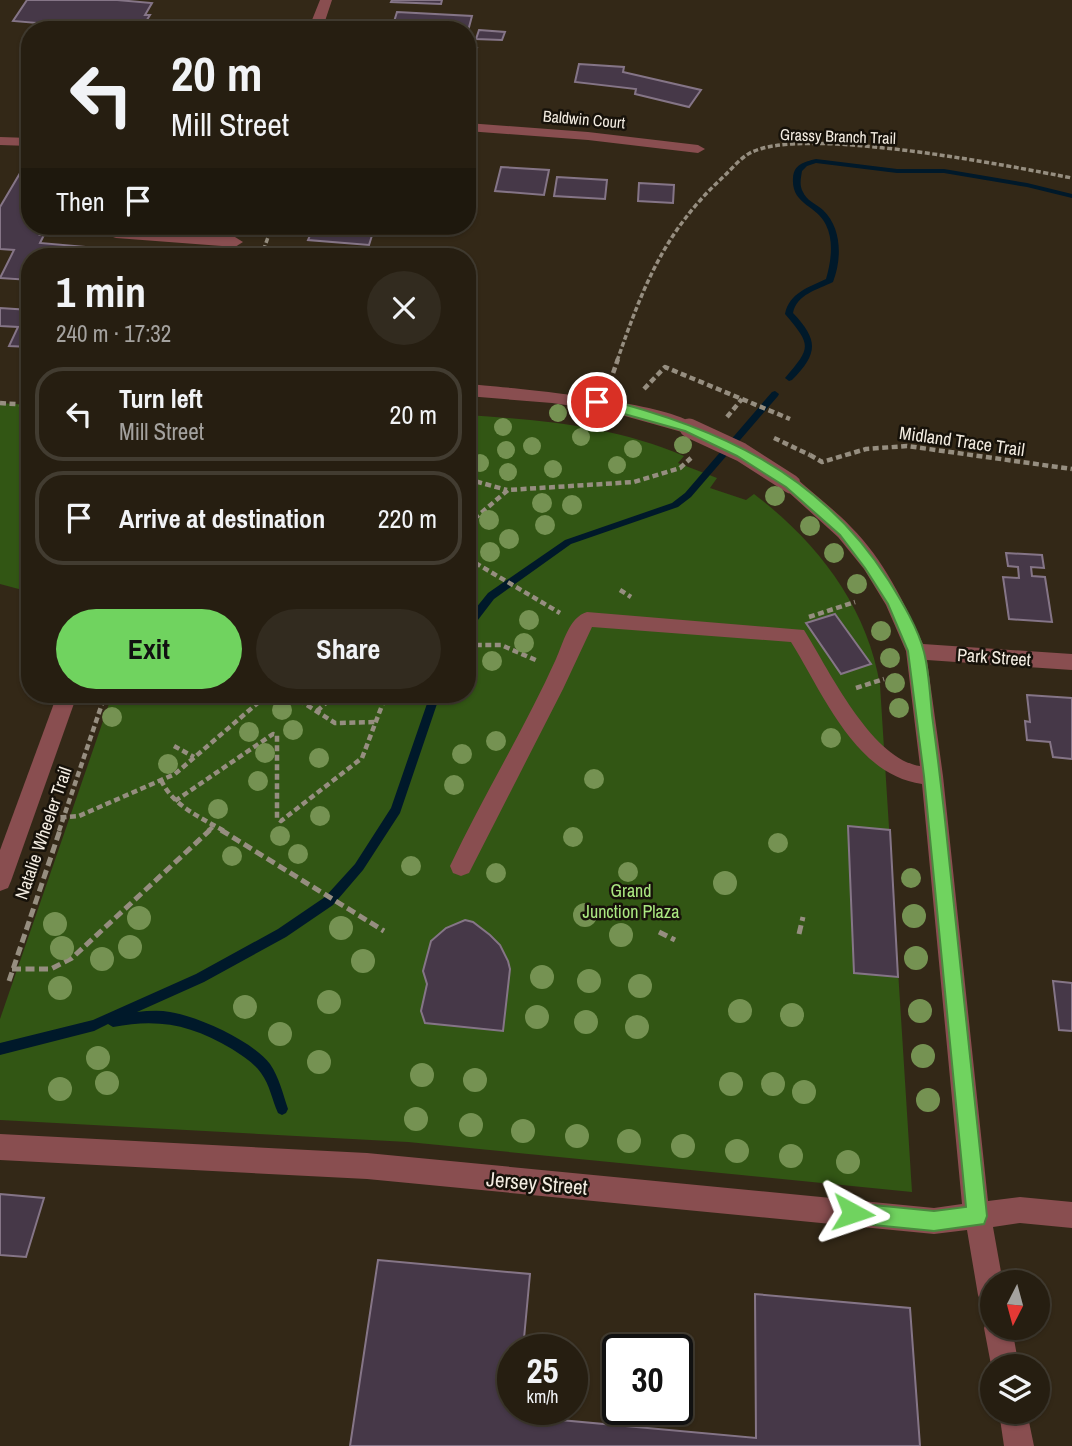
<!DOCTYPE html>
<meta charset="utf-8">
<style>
:root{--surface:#261e11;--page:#322b1f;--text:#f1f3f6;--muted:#a4a29f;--line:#423c31;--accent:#70d35f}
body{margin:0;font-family:"Archivo Narrow",sans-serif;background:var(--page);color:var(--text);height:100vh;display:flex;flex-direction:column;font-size:26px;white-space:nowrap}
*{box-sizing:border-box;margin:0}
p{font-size:23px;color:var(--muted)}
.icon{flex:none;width:38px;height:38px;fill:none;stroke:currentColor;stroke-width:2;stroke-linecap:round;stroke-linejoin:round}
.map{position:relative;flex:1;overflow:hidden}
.side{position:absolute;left:21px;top:248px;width:455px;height:455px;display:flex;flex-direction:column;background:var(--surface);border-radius:28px;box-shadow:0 2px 5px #0004,0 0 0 2px var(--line)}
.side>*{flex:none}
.top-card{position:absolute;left:21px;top:21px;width:455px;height:214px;border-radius:28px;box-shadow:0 2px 5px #0004,0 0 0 2px var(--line);background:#261e11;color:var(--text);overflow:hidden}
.needle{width:46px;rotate:186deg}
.buttons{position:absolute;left:980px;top:1270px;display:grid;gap:14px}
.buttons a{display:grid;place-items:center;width:70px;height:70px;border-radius:50%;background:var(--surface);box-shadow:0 2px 5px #0004,0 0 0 2px var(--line);font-size:35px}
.speed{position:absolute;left:497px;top:1334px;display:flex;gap:14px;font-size:35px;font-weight:700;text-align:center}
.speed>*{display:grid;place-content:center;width:91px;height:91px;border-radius:50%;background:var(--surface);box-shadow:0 2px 5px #0004,0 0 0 2px var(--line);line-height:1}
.speed small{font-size:18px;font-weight:400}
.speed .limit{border:4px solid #111;border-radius:10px;background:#fff;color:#111}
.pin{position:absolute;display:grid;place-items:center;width:60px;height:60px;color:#fff;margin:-30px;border:4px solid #fff;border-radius:50%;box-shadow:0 2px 7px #0007}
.me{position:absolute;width:77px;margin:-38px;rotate:95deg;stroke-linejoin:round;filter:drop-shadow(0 0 5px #0008)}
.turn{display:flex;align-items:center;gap:24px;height:147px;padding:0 35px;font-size:32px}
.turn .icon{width:91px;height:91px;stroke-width:2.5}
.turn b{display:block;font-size:49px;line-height:60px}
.then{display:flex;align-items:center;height:66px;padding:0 35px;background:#0003;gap:14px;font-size:26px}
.round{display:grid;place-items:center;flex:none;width:74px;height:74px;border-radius:37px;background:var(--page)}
.overview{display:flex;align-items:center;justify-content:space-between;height:119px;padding:0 35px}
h1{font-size:42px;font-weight:800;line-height:52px}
.primary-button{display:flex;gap:14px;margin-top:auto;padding:14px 35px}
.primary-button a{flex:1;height:80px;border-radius:42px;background:var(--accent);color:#111;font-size:28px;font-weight:800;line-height:80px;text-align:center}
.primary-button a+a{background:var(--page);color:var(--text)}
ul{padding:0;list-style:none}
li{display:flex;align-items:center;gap:21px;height:94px;margin:0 14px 10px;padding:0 21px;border:4px solid var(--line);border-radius:28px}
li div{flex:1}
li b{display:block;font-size:26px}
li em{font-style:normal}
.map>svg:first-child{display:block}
.green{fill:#325614}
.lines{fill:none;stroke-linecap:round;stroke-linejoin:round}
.stream{fill:#00192a;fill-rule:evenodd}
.building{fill:#463848;stroke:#857587;stroke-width:2}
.path-far2{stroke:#968e80;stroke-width:3.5;stroke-dasharray:5 2.5;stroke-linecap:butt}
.path-far1{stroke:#968e80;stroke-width:4.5;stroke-dasharray:6 3.5;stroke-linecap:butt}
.path{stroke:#968e80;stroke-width:5;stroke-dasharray:9 4.5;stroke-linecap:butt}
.minor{fill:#894e50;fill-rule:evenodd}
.path-bridge{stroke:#968e80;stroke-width:4.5;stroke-dasharray:6 3.5;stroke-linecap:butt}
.minor-bridge{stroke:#894e50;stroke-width:19}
.tree{fill:#759252}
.route{fill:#70d35f;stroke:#49893e;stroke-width:2}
.labels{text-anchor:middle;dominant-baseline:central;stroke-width:5;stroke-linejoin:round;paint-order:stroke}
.far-street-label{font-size:16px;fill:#f3ece1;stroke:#17120a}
.street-label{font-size:18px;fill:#f3ece1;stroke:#17120a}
.park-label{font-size:18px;fill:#abe882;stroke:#17120a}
.near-street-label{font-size:21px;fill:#f3ece1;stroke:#17120a}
</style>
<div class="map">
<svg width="1072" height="1446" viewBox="0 0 1072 1446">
<rect width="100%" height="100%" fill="#332817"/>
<g class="green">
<polygon points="0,403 30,405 30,592 0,584"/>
<path d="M 467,415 C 542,420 614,426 684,456 L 678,463 L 717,478 L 710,488 L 746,500 L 754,494 C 817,542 867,606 880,685 L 912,1192 L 408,1142 L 0,1120 L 0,1019 L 112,695 L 467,695 Z"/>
</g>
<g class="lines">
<g class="stream">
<path d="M 816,159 L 897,169 L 944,169 L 1027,183 L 1072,194 L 1072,198 L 1027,187 L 944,173 L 897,173 L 816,163 L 807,166 L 802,171 C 801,178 799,185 803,192 C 806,200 816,204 823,210 C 842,228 842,259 833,282 C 817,290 797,294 793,313 C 819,340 818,354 792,380 L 789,381 L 785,378 C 811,347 812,346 785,314 C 789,293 809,287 826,279 C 831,262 834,241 826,225 C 817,205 791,205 793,178 C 794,164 804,162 816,159 Z"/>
<polygon points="775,391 779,394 778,396 691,497 678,507 571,544 494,599 471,629 467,630 467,619 488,593 565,540 672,503 685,493 772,392"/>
<path d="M 430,695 L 440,695 L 400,813 L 363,870 L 333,905 L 286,937 L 204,982 L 137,1012 C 148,1011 159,1010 170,1012 C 197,1016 253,1041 270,1064 C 279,1077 283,1094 288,1109 L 286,1113 L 282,1115 L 278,1113 C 272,1100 270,1085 261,1073 C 254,1063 243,1056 232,1049 C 192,1025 159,1018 113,1027 L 108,1024 L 94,1031 L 0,1055 L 0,1043 L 93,1020 L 196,974 L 278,929 L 325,897 L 355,864 L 391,808 Z"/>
</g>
</g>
<g class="building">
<polygon points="27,0 117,0 152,3 145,15 150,15 145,23 140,23 136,30 59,30 62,25 13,21"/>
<polygon points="392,0 442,0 441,4 391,2"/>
<polygon points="397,12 472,16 468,31 392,28"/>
<polygon points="479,30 505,32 502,40 476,39"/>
<polygon points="467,47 477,48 473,64 467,64"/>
<polygon points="579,64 624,67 623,72 701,90 689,107 635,94 636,89 575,82"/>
<polygon points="26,163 30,163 30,226 45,226 40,235 44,235 40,243 144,252 141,257 30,257 30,280 0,278 14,250 0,249 0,207"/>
<polygon points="501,167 549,170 544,195 495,191"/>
<polygon points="557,177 607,180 605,199 554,196"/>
<polygon points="639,183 674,185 673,203 638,201"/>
<polygon points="314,226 375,226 369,245 308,240"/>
<polygon points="0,308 30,310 30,347 9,346 18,327 0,326"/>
<polygon points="1006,553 1042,555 1044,568 1031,567 1032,576 1045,577 1052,622 1009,619 1003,577 1019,578 1018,567 1008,566"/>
<polygon points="835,614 871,664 841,674 806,623"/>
<polygon points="1027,695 1072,698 1072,759 1053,757 1050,742 1027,740 1025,721 1030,722"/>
<polygon points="848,826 890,830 898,977 854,973"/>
<polygon points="465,920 473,922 490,935 500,945 508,961 510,969 503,1031 425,1023 421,1011 427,984 423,971 431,941 446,928"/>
<polygon points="1053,981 1072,983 1072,1031 1059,1030"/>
<polygon points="0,1194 44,1198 26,1257 0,1255"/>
<polygon points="378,1260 530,1274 523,1349 513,1349 513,1409 518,1409 517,1416 756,1438 755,1294 910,1308 920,1446 350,1446"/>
</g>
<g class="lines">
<g class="path-far2">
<polyline points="261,257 272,226"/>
<path d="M 617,361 C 643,287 664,232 722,178 C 731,170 739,159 750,153 C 801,125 1010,166 1072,178"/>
</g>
<g class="path-far1">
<polyline points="610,382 618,359"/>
<polyline points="644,389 665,367 790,419"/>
<polyline points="0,403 30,405"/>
<polyline points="727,417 742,399"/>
<polyline points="810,455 822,462 866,449 907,446 1072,469"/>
<polyline points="467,479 507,490"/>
<polyline points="467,525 508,490 634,482 680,468 691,458"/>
<polyline points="467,558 560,613"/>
<polyline points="620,590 631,597"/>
<polyline points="809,617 855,602"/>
<polyline points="467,641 478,645 501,645 538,661"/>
<polyline points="856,688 884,679"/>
<polyline points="291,695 335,723 376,722"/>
<polyline points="317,711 335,695"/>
<polyline points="174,746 194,757"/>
<path d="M 161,780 C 173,806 200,817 224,831"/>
<polyline points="175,801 273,734 277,735 277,818 281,821 362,758 386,695"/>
<polyline points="51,818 79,816 175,774 267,695"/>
<polyline points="59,831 105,695"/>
<polyline points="208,831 215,825"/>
</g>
<g class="path">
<polyline points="221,830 384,931"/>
<polyline points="659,932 675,940"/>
<polyline points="799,934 803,917"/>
<polyline points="12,969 51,969 72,958 210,830"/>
<polyline points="9,981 60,830"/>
</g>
<g class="minor">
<polygon points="320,0 332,0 322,30 308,30"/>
<polygon points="467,123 588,132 698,145 705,149 698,153 588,140 467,131"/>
<polygon points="0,137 30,138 30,146 0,145"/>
<polygon points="100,226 235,237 243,242 235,247 116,238 110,236"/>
<path d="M 467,384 C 504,387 680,402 698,428 L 689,434 L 607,411 L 552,403 L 467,396 Z"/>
<path d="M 791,478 L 797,479 C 815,495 835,510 851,527 C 884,560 904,602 923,644 L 1072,654 L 1072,670 L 927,660 L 943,776 L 988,1201 L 1020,1197 L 1072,1202 L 1072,1228 L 1020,1223 L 993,1227 L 1003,1283 L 992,1283 L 992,1309 L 982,1305 L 978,1295 L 967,1230 L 934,1234 L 367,1179 L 0,1160 L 0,1134 L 367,1153 L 934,1208 L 962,1204 L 922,784 C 855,775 823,693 791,642 L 592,627 L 563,689 L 469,873 L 461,876 L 453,873 L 450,866 C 483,796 524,730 556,659 C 563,644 569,617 587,612 L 804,630 C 828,668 871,759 920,766 L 906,651 L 886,605 L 864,569 L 838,537 L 785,489 L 782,484 L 785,479 Z"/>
<polygon points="57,695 77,695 11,881 8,888 0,891 0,850"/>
<polygon points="992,1317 992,1328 1012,1328 1019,1367 992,1367 992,1370 984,1328 988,1318"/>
<polygon points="999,1412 1027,1412 1034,1446 1004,1446"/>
</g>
<polyline class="path-bridge" points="774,438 810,455"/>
<polyline class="minor-bridge" points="689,428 741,452 791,484"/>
</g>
<g class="tree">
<circle cx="558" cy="413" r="9"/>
<circle cx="603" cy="420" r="9"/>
<circle cx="503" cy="427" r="9"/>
<circle cx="581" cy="437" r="9"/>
<circle cx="683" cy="445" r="9"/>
<circle cx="532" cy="446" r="9"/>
<circle cx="633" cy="449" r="9"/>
<circle cx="506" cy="450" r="9"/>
<circle cx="480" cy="463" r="9"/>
<circle cx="617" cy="465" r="9"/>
<circle cx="553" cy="469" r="9"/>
<circle cx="508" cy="472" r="9"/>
<circle cx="775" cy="496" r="10"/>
<circle cx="542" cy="503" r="10"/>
<circle cx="572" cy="505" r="10"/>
<circle cx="489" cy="520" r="10"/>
<circle cx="545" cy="525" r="10"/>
<circle cx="810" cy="526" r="10"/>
<circle cx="509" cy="539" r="10"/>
<circle cx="490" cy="552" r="10"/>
<circle cx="834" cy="553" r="10"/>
<circle cx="857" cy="584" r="10"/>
<circle cx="529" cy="620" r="10"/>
<circle cx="881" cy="631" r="10"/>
<circle cx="524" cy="643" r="10"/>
<circle cx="890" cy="658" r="10"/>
<circle cx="492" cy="661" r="10"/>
<circle cx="895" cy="683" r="10"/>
<circle cx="899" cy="708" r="10"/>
<circle cx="282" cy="710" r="10"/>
<circle cx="112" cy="717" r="10"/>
<circle cx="293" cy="730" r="10"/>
<circle cx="249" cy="732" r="10"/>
<circle cx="831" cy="738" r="10"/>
<circle cx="496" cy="741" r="10"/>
<circle cx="265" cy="753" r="10"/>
<circle cx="462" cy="754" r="10"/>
<circle cx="319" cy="758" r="10"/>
<circle cx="168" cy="764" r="10"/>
<circle cx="594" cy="779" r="10"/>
<circle cx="258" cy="781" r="10"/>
<circle cx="454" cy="785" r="10"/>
<circle cx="218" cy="809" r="10"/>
<circle cx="320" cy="816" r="10"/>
<circle cx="280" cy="836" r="10"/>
<circle cx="573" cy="837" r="10"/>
<circle cx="778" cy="843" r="10"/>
<circle cx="298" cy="854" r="10"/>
<circle cx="232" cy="856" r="10"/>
<circle cx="411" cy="866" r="10"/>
<circle cx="628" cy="872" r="10"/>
<circle cx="496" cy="873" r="10"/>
<circle cx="911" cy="878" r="10"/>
<circle cx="725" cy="883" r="12"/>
<circle cx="585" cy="915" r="12"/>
<circle cx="914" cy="916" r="12"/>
<circle cx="139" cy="918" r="12"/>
<circle cx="55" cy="924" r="12"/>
<circle cx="341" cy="928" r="12"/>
<circle cx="621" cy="935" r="12"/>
<circle cx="130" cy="947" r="12"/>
<circle cx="62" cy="948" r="12"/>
<circle cx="916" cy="958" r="12"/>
<circle cx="102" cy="959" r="12"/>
<circle cx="363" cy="961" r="12"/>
<circle cx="542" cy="977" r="12"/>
<circle cx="589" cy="981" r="12"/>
<circle cx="640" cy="986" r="12"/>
<circle cx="60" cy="988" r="12"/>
<circle cx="329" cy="1002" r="12"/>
<circle cx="245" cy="1007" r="12"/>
<circle cx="740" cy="1011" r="12"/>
<circle cx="920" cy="1011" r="12"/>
<circle cx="792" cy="1015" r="12"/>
<circle cx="537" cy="1017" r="12"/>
<circle cx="586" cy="1022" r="12"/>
<circle cx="637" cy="1027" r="12"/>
<circle cx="280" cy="1034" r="12"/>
<circle cx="923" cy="1056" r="12"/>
<circle cx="98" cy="1058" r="12"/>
<circle cx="319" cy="1062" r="12"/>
<circle cx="422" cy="1075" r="12"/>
<circle cx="475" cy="1080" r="12"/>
<circle cx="107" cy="1083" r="12"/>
<circle cx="731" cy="1084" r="12"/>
<circle cx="773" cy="1084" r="12"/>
<circle cx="60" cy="1089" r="12"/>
<circle cx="804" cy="1092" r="12"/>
<circle cx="928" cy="1100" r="12"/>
<circle cx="416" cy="1119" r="12"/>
<circle cx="471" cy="1125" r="12"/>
<circle cx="523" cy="1131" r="12"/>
<circle cx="577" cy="1136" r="12"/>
<circle cx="629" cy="1141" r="12"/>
<circle cx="683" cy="1146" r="12"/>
<circle cx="737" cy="1151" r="12"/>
<circle cx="791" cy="1156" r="12"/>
<circle cx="848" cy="1162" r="12"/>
</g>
<path class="route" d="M 597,397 C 717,427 820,472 889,581 C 902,602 918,628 924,652 C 929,672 930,695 932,715 C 939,766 945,817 950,868 C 962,984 974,1100 987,1216 L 984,1224 L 934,1231 L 853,1223 L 846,1220 L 843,1213 L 846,1206 L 853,1203 L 934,1211 L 966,1207 L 924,776 L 908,651 L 888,604 L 865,568 L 840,535 L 786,487 L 737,456 L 685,431 L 592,405 L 592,399 Z"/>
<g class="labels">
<g class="far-street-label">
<text transform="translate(584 119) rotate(5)">Baldwin Court</text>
<text transform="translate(838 136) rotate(2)">Grassy Branch Trail</text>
</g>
<g class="street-label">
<text transform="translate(962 441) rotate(8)">Midland Trace Trail</text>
<text transform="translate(994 657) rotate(4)">Park Street</text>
<text transform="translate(43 833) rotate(-71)">Natalie Wheeler Trail</text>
</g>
<g class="park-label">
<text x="631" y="890">Grand<tspan x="631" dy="21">Junction Plaza</tspan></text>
</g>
<g class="near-street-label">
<text transform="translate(537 1183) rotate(5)">Jersey Street</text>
</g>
</g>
</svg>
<div class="buttons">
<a><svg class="needle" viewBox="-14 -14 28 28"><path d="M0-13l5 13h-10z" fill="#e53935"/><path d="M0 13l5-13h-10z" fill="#a4a29f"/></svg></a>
<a><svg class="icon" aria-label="layers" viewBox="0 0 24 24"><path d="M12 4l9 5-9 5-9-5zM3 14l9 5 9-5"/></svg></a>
</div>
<div class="speed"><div>25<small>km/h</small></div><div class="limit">30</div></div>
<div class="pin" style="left:597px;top:402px;background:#d93025"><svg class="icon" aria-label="arrive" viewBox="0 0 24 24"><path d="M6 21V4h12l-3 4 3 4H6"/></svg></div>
<svg class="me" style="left:853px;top:1213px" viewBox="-20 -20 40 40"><path d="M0-17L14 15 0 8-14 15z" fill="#70d35f" stroke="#fff" stroke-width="4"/></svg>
<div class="top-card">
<div class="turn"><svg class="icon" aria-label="left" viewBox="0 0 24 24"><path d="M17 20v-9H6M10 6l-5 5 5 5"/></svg><div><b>20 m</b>Mill Street</div></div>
<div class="then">Then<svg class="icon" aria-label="arrive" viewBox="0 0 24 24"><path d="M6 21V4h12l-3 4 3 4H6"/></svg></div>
</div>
<section class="side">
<div class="overview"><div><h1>1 min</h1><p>240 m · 17:32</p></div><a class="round"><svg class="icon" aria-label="close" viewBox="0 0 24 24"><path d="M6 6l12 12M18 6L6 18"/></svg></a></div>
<ul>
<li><svg class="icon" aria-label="left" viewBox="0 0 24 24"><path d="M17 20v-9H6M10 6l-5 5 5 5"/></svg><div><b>Turn left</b><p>Mill Street</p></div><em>20 m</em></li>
<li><svg class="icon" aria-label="arrive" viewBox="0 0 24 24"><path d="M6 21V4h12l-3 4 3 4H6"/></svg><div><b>Arrive at destination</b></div><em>220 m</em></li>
</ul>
<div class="primary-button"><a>Exit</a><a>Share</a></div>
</section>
</div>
